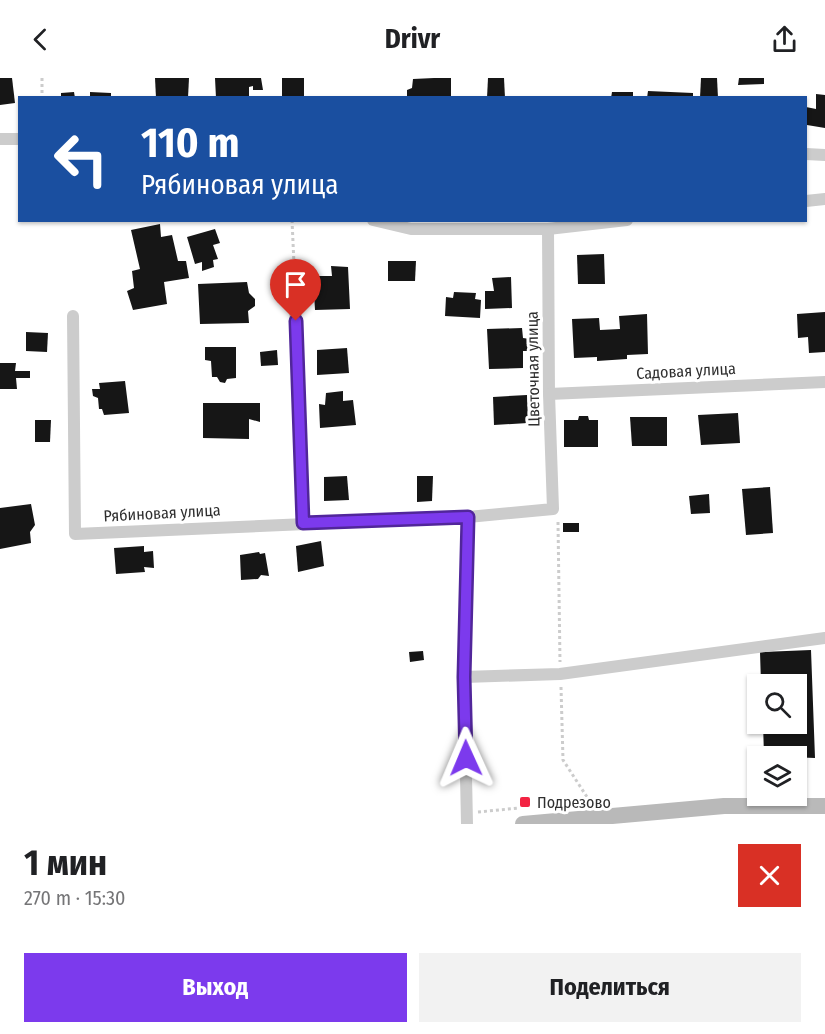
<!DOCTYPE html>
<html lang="ru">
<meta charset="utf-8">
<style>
:root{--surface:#fff;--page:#f2f2f2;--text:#202124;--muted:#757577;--accent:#7c3aed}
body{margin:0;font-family:"Fira Sans Condensed",sans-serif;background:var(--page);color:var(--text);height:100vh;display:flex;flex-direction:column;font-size:22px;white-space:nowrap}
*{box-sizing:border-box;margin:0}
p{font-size:20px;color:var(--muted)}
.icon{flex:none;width:33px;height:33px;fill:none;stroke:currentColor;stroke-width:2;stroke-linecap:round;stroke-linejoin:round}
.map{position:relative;height:746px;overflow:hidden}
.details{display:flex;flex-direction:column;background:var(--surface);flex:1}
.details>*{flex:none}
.guide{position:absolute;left:18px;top:18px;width:789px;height:126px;border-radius:0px;box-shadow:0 2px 4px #0004;background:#1a4fa0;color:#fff;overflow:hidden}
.controls{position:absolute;left:747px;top:596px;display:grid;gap:12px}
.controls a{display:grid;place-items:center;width:60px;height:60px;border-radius:0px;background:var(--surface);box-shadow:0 2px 4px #0004;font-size:30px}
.pin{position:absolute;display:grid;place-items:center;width:51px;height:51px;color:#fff;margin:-62px -26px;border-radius:50% 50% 50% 0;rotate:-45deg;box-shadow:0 0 6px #0007}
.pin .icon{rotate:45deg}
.me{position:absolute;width:66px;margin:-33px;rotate:359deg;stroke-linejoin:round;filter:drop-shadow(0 0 4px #0008)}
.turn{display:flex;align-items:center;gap:21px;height:126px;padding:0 24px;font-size:27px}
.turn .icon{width:78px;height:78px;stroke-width:2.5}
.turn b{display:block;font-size:42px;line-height:51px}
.round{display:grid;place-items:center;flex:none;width:63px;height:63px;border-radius:0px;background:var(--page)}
.summary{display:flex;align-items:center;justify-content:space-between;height:102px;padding:0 24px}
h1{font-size:36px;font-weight:700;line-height:45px}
.action{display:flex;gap:12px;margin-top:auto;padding:12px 24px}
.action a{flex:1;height:69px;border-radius:0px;background:var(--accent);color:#fff;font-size:24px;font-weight:700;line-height:69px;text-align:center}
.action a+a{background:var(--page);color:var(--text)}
header{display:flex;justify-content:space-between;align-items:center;height:78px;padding:0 24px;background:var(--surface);font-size:27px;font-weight:700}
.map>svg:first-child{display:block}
.building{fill:#161616}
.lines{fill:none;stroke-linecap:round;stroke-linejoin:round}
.path{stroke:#ccc;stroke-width:3;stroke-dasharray:3 3;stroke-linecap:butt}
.street{stroke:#ccc;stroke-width:12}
.secondary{stroke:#b9b9b9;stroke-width:16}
.route-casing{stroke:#51269a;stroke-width:15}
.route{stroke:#7c3aed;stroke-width:10}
.poi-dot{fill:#f32443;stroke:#fff;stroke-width:2}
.labels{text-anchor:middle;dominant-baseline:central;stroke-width:6;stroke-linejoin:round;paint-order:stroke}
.street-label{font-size:16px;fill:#2f2f2f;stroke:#fff}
.poi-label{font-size:16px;fill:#2f2f2f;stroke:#fff;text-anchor:start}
</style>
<header><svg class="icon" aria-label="back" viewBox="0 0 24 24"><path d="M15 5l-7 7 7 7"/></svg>Drivr<svg class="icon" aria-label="share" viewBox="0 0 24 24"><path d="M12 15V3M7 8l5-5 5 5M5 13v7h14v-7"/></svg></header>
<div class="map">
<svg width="825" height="746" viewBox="0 0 825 746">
<rect width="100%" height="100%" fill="#fff"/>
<g class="building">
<polygon points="0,0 12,0 15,25 0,27"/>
<polygon points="155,0 189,0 188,20 156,20"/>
<polygon points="215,0 261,0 263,12 253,12 253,8 249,9 249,19 216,20"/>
<rect x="282" y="0" width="22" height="20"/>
<polygon points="434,0 451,0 451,20 407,20 407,12 412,10 413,1"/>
<polygon points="488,0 504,0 505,20 487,20"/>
<polygon points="701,0 717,0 718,20 700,20"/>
<polygon points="739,0 764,0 764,6 738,7"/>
<polygon points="648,13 693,15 693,20 647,20"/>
<polygon points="74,14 75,20 61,20 61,15"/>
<polygon points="90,14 111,15 111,20 90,20"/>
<polygon points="612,14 633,14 633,20 611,20"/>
<polygon points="816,16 825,17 825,50 807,47 806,29 816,31"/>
<polygon points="160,146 161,159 172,157 178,183 186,183 189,200 164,204 167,226 133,232 127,213 134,210 132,193 140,191 131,152"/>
<polygon points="215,151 220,165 213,167 218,181 213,182 214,189 202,193 202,184 195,186 187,159"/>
<polygon points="604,176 605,206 578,206 577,177"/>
<polygon points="388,183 416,183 415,203 388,203"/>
<polygon points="331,188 348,189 350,231 315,232 313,198 332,198"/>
<polygon points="511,199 512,230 485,231 485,213 494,213 492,200"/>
<polygon points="247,204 249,215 255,221 255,228 248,233 249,245 200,246 198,206"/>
<polygon points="454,214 476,215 475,221 481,222 480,240 445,238 446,219 453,220"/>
<polygon points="825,234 825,274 809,275 808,259 798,260 797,236"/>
<polygon points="647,236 648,276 627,277 627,281 597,283 597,279 574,280 572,241 599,240 600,252 620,251 619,238"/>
<polygon points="522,250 523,260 530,261 530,273 523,273 523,290 489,291 487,251"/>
<polygon points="26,254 48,255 47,274 26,273"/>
<polygon points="205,269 236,269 236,300 227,301 225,305 220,304 217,299 212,299 211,283 205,282"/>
<polygon points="347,270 349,295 317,297 317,272"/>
<polygon points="277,272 278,287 261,288 260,274"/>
<polygon points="0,285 16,285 15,293 30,293 30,300 16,300 17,311 0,311"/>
<polygon points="125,303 129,335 104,337 102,331 99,331 98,320 93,318 92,311 100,311 99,305"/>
<polygon points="343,313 343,323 353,322 356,347 320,350 319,326 325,327 326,315"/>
<polygon points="527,317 528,345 494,347 493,319"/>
<polygon points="203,325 260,325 260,344 249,341 249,361 203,360"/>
<polygon points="738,335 740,365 701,367 698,337"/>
<polygon points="579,338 588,338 589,342 598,342 598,369 564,369 564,342 578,342"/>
<polygon points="630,339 667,339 667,368 632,368"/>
<polygon points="35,342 51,342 50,364 35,364"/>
<polygon points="347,398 349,422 324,423 324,399"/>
<polygon points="417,398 433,398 432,423 417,424"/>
<polygon points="770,409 773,455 746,457 742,411"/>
<polygon points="709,416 710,435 691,436 689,418"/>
<polygon points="31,426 35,447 30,454 31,465 0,471 0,430"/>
<rect x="563" y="445" width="16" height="9"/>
<polygon points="321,463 324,488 298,494 296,468"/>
<polygon points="144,468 144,474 153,473 154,490 144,489 145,494 116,496 114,470"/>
<polygon points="259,474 260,476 265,475 269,498 261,497 258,501 241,502 240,477"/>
<polygon points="811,572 815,680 764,678 763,645 796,645 796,606 761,606 760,574"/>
<polygon points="423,573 424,582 410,584 409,574"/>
</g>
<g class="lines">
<g class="path">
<polyline points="42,0 42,20"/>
<polyline points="292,142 294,186"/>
<polyline points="558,444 560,584"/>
<polyline points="561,609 563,682 587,719 588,724 585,724"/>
<polyline points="478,734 519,730"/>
</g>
<g class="street">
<polyline points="0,61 20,61"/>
<polyline points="806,76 825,77"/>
<polyline points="806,123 825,121"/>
<polyline points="373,142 411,151 548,151 627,142"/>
<polyline points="294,198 303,445"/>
<polyline points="73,238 75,456 468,439 553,431 549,316 548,151"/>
<polyline points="549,316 825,304"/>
<polyline points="464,599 560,596 825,560"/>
<polyline points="467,746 464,599 468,439"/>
</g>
<polyline class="secondary" points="523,746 724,728 825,728"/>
</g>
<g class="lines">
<g class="route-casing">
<polyline id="route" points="296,243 303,445 468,439 464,599 466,680"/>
</g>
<use href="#route" class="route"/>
</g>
<rect class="poi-dot" x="519" y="718" width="12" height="12" rx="3"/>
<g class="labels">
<g class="street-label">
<text transform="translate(533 291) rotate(-91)">Цветочная улица</text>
<text transform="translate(686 293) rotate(-3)">Садовая улица</text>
<text transform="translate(162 435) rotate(-3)">Рябиновая улица</text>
</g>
<g class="poi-label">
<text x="537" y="724">Подрезово</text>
</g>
</g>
</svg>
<div class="controls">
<a><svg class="icon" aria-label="search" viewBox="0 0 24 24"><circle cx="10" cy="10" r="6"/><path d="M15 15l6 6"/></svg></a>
<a><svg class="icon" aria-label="layers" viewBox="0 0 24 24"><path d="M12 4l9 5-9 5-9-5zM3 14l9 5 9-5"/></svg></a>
</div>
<div class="pin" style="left:296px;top:243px;background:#d93025"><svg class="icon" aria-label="arrive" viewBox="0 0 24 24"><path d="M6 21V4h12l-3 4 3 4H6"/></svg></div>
<svg class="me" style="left:466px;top:680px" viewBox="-20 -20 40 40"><path d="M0-17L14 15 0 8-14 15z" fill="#7c3aed" stroke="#fff" stroke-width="4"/></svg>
<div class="guide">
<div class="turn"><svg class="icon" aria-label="left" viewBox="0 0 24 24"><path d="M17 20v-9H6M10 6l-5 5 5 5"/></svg><div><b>110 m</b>Рябиновая улица</div></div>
</div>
</div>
<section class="details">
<div class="summary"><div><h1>1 мин</h1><p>270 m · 15:30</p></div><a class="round" style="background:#d93025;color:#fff"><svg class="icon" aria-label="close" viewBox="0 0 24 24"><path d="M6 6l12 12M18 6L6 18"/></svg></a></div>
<div class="action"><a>Выход</a><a>Поделиться</a></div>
</section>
